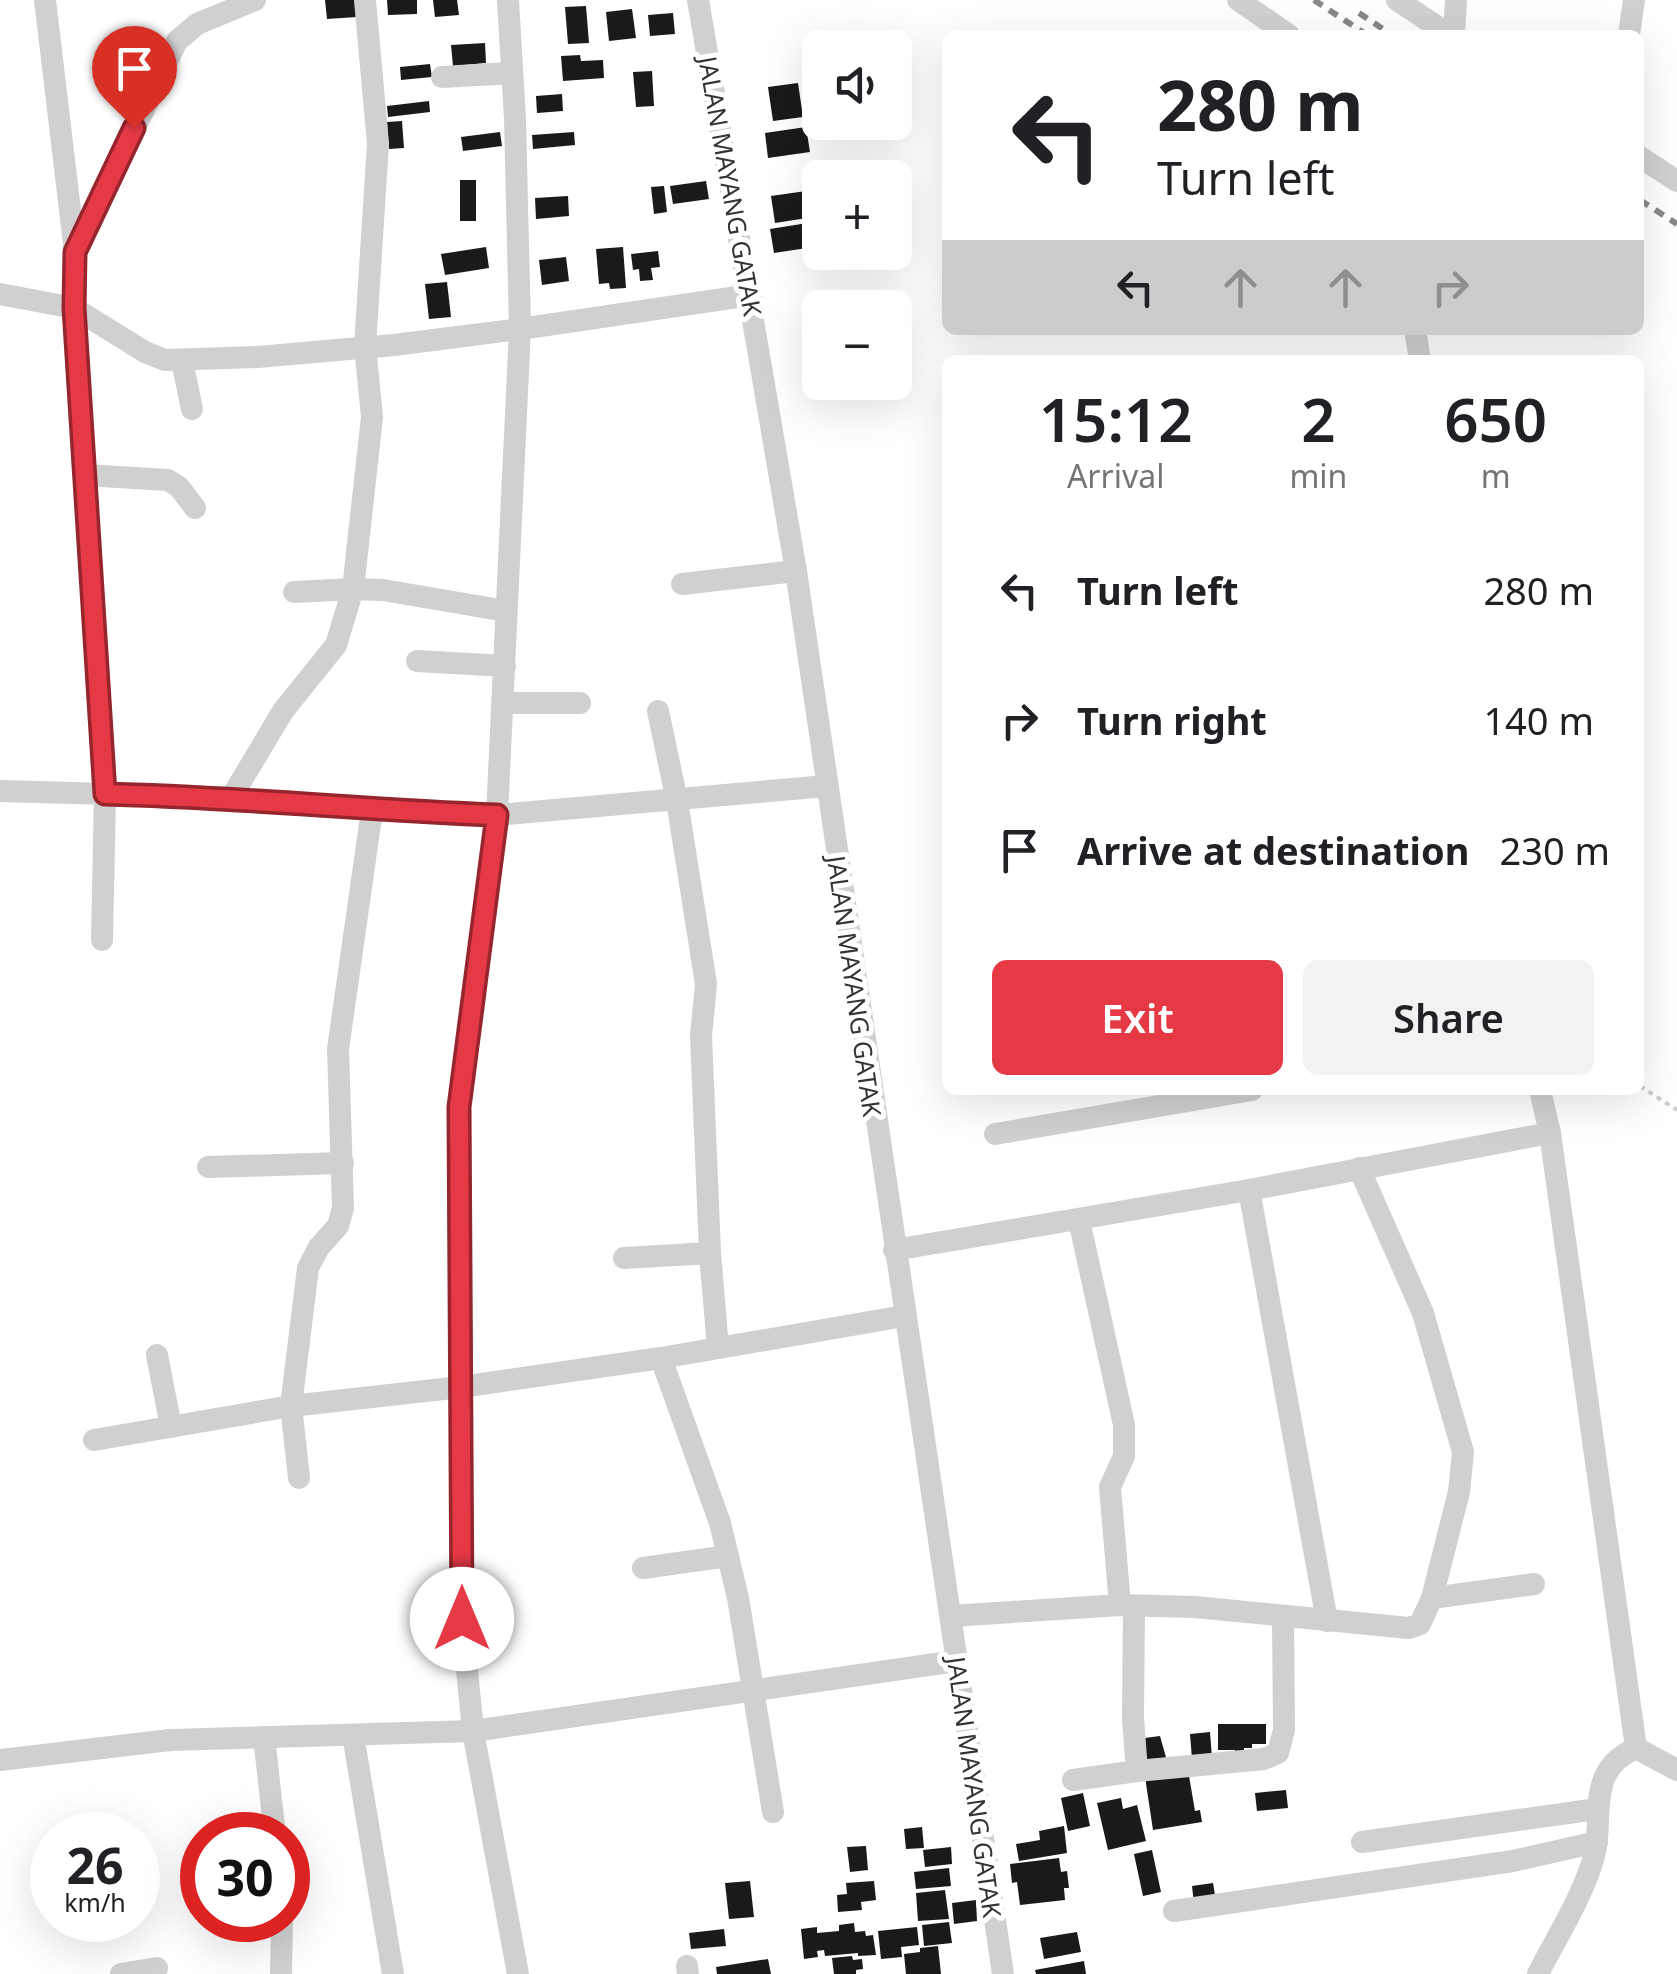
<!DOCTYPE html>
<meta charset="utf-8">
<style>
:root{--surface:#fff;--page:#f2f2f2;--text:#202124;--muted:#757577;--accent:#e63946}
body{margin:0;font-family:"Noto Sans",sans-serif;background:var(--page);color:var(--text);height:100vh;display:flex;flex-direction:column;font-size:38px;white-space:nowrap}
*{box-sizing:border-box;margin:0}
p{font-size:32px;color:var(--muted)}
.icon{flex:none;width:55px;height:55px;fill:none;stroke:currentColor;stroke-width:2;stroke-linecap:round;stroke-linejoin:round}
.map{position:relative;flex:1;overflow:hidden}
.drawer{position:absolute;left:942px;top:355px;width:702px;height:740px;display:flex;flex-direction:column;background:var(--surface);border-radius:15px;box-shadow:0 10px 40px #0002}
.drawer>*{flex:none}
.banner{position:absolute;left:942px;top:30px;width:702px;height:305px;border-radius:15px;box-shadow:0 10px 40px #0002;background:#fff;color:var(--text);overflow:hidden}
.buttons{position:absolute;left:802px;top:30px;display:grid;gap:20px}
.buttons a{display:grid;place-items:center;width:110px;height:110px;border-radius:15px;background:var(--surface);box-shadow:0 10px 40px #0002;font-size:50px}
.speed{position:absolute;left:30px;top:1812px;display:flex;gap:20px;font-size:50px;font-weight:700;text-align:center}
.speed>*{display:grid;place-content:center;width:130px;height:130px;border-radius:50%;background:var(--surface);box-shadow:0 10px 40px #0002;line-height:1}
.speed small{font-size:25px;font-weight:400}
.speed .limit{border:15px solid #d22;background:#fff;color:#111}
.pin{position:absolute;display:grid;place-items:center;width:85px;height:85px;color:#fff;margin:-102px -42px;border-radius:50% 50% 50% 0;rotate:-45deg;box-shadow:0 0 10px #0007}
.pin .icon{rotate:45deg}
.me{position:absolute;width:110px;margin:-55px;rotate:0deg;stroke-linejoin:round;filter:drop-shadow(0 0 8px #0008)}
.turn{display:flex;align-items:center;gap:35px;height:210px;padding:0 50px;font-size:45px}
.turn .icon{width:130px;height:130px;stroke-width:2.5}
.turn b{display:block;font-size:70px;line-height:85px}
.lanes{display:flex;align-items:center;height:95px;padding:0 50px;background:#0003;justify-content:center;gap:50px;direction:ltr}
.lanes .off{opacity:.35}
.eta{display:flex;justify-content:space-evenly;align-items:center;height:170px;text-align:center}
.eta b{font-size:60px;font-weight:600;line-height:70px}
.button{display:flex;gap:20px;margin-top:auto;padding:20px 50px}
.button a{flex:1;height:115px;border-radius:15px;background:var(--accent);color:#fff;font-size:40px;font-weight:600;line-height:115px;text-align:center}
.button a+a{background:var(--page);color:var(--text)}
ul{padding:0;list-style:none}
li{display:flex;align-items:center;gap:30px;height:130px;padding:0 50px}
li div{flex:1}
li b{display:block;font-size:38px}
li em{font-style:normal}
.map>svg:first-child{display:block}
.building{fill:#1a1a1a}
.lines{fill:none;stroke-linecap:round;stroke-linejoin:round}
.path{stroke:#cdcdcd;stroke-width:4;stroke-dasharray:5 5;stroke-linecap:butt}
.minor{stroke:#d0d0d0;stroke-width:22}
.rail{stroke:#888;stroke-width:6;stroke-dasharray:10 8;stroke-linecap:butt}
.route-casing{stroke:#96252e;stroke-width:25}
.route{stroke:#e63946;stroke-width:18}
.labels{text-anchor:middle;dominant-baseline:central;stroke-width:10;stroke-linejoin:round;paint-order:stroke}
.street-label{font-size:25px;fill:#333;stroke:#fff}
</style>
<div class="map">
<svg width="1677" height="1974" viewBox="0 0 1677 1974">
<rect width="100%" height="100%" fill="#fff"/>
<g class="building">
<polygon points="325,0 356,0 357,17 327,19"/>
<polygon points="387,0 417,0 417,14 388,15"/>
<polygon points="433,0 457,0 459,15 435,17"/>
<polygon points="586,6 589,43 568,44 565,7"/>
<polygon points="632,9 636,38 609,41 606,12"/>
<polygon points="673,13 675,34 650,36 648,15"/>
<polygon points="485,43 486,63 453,66 451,45"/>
<polygon points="580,55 581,61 603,60 604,78 563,81 561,56"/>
<polygon points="430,64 432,77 401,80 400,67"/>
<polygon points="652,71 654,106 636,107 633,72"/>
<polygon points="798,83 803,117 773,121 768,87"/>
<polygon points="562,94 563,111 537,113 536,96"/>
<polygon points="429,101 430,112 388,117 387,106"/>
<polygon points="402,121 404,148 389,149 387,122"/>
<polygon points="806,127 810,152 768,158 765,133"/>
<polygon points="500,132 502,146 463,151 461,137"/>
<polygon points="574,132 575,145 533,149 532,135"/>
<rect x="460" y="180" width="16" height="41"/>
<polygon points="706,181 709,199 673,204 670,186"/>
<polygon points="664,186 667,212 654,214 651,187"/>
<polygon points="820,189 820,216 775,223 771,196"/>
<polygon points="568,196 569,216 536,219 535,198"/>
<polygon points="820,221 820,246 774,253 770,229"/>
<polygon points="486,247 489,268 445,275 441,254"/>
<polygon points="623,247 626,288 610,289 609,283 599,284 596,249"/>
<polygon points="658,251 660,267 651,268 653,280 640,281 639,269 633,270 631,254"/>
<polygon points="566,257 569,281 542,285 539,260"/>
<polygon points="447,282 451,317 429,319 425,284"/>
<polygon points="1218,1724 1266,1724 1266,1744 1252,1744 1252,1748 1244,1748 1244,1756 1235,1756 1235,1750 1218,1750"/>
<polygon points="1210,1732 1212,1758 1192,1759 1190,1734"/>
<polygon points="1160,1736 1167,1761 1144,1764 1137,1739"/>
<polygon points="1188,1770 1195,1811 1200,1810 1202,1822 1153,1830 1145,1777"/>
<polygon points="1286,1790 1288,1808 1257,1811 1255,1793"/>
<polygon points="1083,1793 1090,1826 1068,1831 1061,1798"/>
<polygon points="1121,1798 1123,1809 1137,1805 1146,1841 1108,1850 1097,1803"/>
<polygon points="1064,1826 1067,1853 1019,1861 1016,1844 1040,1840 1039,1831"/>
<polygon points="922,1827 924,1848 906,1849 904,1829"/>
<polygon points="866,1846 868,1870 850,1872 847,1847"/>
<polygon points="951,1847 952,1864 925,1867 923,1850"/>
<polygon points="1152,1850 1161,1892 1143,1896 1134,1854"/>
<polygon points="1059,1858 1061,1872 1067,1871 1069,1888 1064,1888 1065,1900 1020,1905 1017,1882 1012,1883 1010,1864"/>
<polygon points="949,1868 951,1886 916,1889 914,1872"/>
<polygon points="750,1881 754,1917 729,1919 725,1883"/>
<polygon points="874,1881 876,1900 861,1902 862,1910 838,1912 837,1895 847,1894 846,1883"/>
<polygon points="1213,1883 1216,1901 1194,1904 1192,1886"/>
<polygon points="945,1890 949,1919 918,1921 916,1893"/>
<polygon points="976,1900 977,1921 954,1924 952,1903"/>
<polygon points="949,1922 952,1943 924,1946 922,1925"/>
<polygon points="854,1923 855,1932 865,1931 866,1936 873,1935 876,1955 858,1956 858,1953 825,1956 824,1950 817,1951 818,1957 804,1959 801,1929 817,1927 817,1933 839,1931 839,1925"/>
<polygon points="917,1927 919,1945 901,1947 902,1957 881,1959 878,1931"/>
<polygon points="724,1929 726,1946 691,1949 689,1933"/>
<polygon points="1077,1932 1081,1952 1044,1959 1040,1938"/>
<polygon points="938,1946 941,1974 906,1974 904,1954 920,1952 920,1948"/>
<polygon points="852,1956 853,1960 862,1959 863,1969 856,1970 856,1974 834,1974 832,1958"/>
<polygon points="768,1959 771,1974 717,1974 716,1967"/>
<polygon points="1084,1961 1086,1974 1036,1974 1035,1970"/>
</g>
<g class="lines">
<polyline class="path" points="1640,1086 1677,1110"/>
<g class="minor">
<polyline points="508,0 515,119 520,329 751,295"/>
<polyline points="698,0 796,571 1003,1974"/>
<polyline points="1238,0 1289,35"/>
<polyline points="1397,0 1450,35"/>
<polyline points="1454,35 1456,0"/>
<polyline points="1629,35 1634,0"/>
<polyline points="442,77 512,73"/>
<polyline points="1640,157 1677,181"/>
<polyline points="76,250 177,41 197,24 255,0"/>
<polyline points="0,294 74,308 75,252 45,0"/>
<polyline points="1415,330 1420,360"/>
<polyline points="182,361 192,409"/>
<polyline points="85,475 168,480 179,487 195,508"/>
<polyline points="682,584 796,571"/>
<polyline points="294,592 353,589 372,417 365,346 378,144 365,0"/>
<polyline points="417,661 505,666"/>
<polyline points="504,703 580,703"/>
<polyline points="658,711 677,801 706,984 701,1036 710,1253 718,1348"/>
<polyline points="0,791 219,797 372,810"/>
<polyline points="231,798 283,711 336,645 353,589 383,590 506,611"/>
<polyline points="102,940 105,794 74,308 145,352 165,360 258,357 394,345 520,329 497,815 459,1107 461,1387 661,1358 904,1316"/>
<polyline points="1540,1090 1550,1133"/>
<polyline points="995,1134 1252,1090"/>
<polyline points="208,1167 343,1163"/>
<polyline points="1249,1190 1327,1621"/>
<polyline points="1079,1220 1124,1425 1124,1456 1110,1487 1120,1605"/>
<path d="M 894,1250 L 1249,1190 L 1550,1133 L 1636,1748 C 1582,1772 1607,1820 1592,1863 C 1580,1901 1556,1938 1538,1974"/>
<polyline points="624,1258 710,1253"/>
<polyline points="157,1355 171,1427"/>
<polyline points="661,1358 720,1523 738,1598 773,1812"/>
<polyline points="94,1440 291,1406 461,1387 462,1619 473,1731 518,1974"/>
<polyline points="299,1478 291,1406 308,1268 319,1247 338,1226 343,1208 338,1049 372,810 497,815 826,786"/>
<polyline points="643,1568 728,1556"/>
<polyline points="1432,1598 1534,1584"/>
<polyline points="1134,1606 1133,1718 1137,1771 1264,1759 1278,1753 1284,1730 1283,1618"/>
<polyline points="951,1616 1120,1605 1195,1607 1409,1628 1420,1624 1432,1598 1459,1492 1463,1452 1423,1313 1359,1168"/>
<polyline points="353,1735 393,1974"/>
<polyline points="264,1737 275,1835"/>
<polyline points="1636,1748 1677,1770"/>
<polyline points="0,1760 170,1740 473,1731 956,1661"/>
<polyline points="1073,1780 1137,1771"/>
<polyline points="1362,1842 1597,1809"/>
<polyline points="1174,1911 1513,1861 1597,1842"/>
<polyline points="687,1966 688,1974"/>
<polyline points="121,1974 157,1968"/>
<polyline points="281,1974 282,1920"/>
</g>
<g class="rail">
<polyline points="1314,0 1367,35"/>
<polyline points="1359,13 1392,35"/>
<polyline points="1640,200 1677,224"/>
</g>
</g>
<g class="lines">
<g class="route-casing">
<path id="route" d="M 134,128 L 75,252 L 74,308 L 105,794 C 236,797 366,810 497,815 L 459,1107 L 462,1619"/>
</g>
<use href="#route" class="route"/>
</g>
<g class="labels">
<g class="street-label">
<text transform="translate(731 186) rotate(80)">JALAN MAYANG GATAK</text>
<text transform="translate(855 986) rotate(82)">JALAN MAYANG GATAK</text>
<text transform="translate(975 1787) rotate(82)">JALAN MAYANG GATAK</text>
</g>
</g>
</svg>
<div class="buttons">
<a><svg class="icon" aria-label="sound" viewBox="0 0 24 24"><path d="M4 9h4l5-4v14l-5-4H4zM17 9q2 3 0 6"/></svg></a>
<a>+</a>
<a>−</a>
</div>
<div class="speed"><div>26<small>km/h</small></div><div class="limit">30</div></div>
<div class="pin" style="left:134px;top:128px;background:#d93025"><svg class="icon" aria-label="arrive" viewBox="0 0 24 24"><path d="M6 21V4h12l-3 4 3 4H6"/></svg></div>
<svg class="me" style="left:462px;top:1619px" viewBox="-20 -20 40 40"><circle r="19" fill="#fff"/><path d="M0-13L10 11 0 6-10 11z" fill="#e63946"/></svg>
<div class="banner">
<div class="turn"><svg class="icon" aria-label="left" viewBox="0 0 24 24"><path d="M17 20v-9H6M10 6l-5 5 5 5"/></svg><div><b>280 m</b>Turn left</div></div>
<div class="lanes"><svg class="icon" aria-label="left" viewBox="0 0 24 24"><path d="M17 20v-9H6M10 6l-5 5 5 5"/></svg><svg class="icon off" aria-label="ahead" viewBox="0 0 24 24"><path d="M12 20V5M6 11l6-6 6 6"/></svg><svg class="icon off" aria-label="ahead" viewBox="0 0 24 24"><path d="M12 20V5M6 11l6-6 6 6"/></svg><svg class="icon off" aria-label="right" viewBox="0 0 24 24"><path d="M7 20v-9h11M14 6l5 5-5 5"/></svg></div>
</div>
<section class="drawer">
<div class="eta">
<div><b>15:12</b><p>Arrival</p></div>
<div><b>2</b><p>min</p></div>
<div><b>650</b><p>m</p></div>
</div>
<ul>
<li><svg class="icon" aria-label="left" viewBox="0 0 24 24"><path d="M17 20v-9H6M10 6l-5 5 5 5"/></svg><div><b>Turn left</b></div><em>280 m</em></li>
<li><svg class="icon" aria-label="right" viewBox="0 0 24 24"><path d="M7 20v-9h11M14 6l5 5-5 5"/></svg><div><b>Turn right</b></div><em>140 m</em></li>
<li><svg class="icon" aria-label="arrive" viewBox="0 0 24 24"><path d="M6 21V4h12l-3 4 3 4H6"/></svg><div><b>Arrive at destination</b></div><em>230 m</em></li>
</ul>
<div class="button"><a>Exit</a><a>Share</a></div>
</section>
</div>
